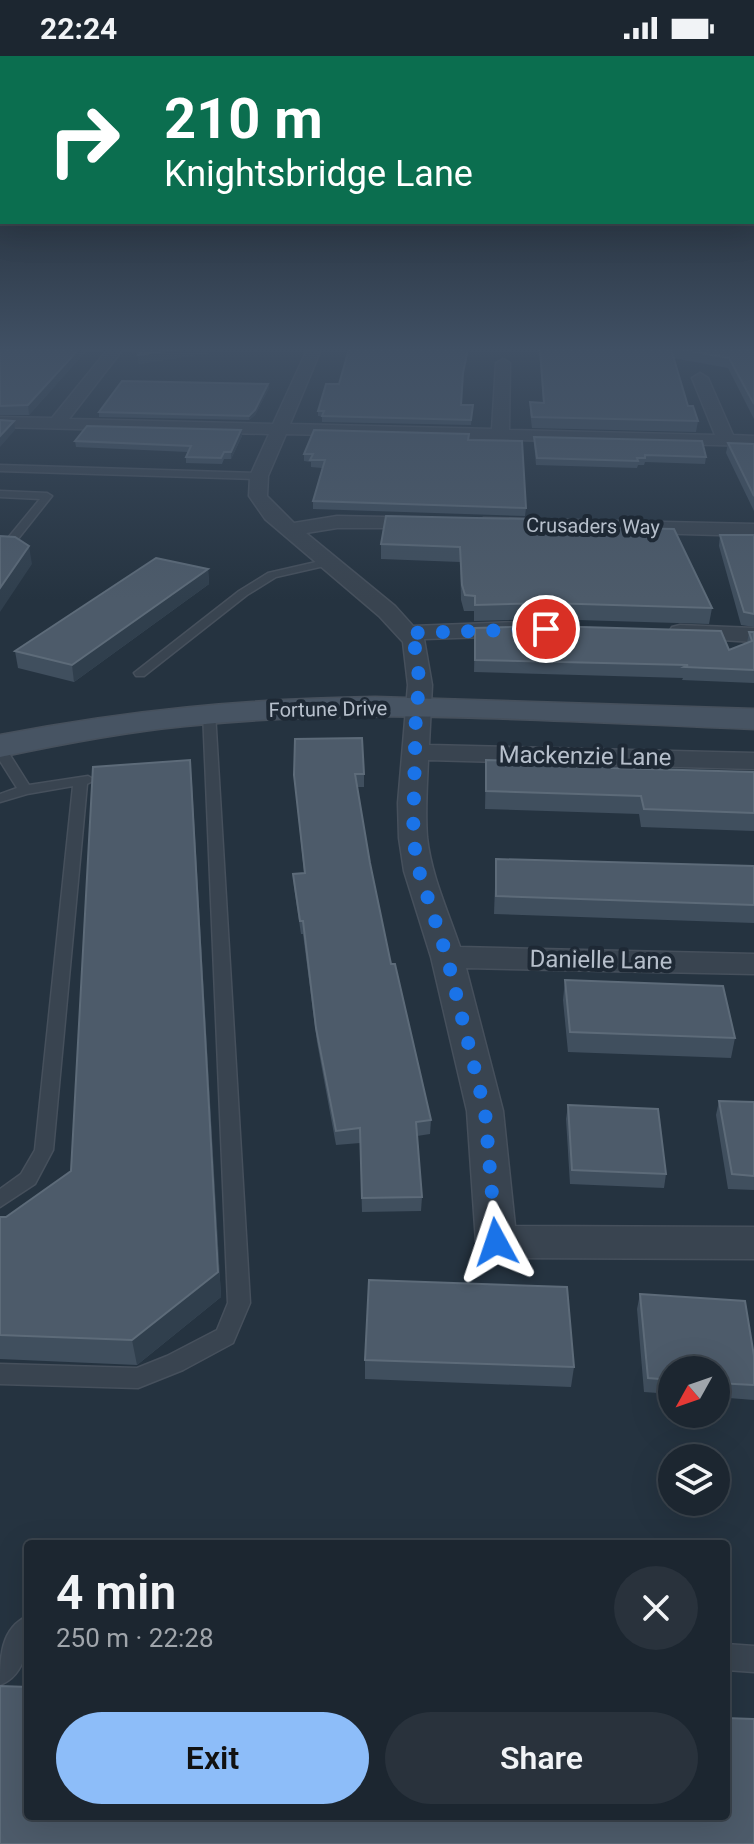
<!DOCTYPE html>
<meta charset="utf-8">
<style>
:root{--surface:#1c2630;--page:#29323c;--text:#f1f3f6;--muted:#a0a5ab;--line:#3a434c;--accent:#8dbdf9}
body{margin:0;font-family:Roboto,sans-serif;background:var(--page);color:var(--text);height:100vh;display:flex;flex-direction:column;font-size:30px;white-space:nowrap}
*{box-sizing:border-box;margin:0}
p{font-size:26px;color:var(--muted)}
.icon{flex:none;width:44px;height:44px;fill:none;stroke:currentColor;stroke-width:2;stroke-linecap:round;stroke-linejoin:round}
.map{position:relative;flex:1;overflow:hidden}
.sheet{position:absolute;left:24px;top:1484px;width:706px;height:280px;display:flex;flex-direction:column;background:var(--surface);border-radius:8px;box-shadow:0 8px 32px #0002,0 0 0 2px var(--line)}
.sheet>*{flex:none}
.guide{position:absolute;left:0px;top:0px;width:754px;height:168px;box-shadow:0 8px 32px #0002,0 0 0 2px var(--line);background:#0b6e4f;color:#fff;overflow:hidden}
.needle{width:52px;rotate:230deg}
.tools{position:absolute;left:658px;top:1300px;display:grid;gap:16px}
.tools a{display:grid;place-items:center;width:72px;height:72px;border-radius:50%;background:var(--surface);box-shadow:0 8px 32px #0002,0 0 0 2px var(--line);font-size:40px}
.pin{position:absolute;display:grid;place-items:center;width:68px;height:68px;color:#fff;margin:-34px;border:4px solid #fff;border-radius:50%;box-shadow:0 2px 8px #0007}
.me{position:absolute;width:88px;margin:-44px;rotate:355deg;stroke-linejoin:round;filter:drop-shadow(0 0 6px #0008)}
.turn{display:flex;align-items:center;gap:28px;height:168px;padding:0 32px;font-size:36px}
.turn .icon{width:104px;height:104px;stroke-width:2.5}
.turn b{display:block;font-size:56px;line-height:68px}
.round{display:grid;place-items:center;flex:none;width:84px;height:84px;border-radius:42px;background:var(--page)}
.head{display:flex;align-items:center;justify-content:space-between;height:136px;padding:0 32px}
h1{font-size:48px;font-weight:600;line-height:60px}
.primary-button{display:flex;gap:16px;margin-top:auto;padding:16px 32px}
.primary-button a{flex:1;height:92px;border-radius:48px;background:var(--accent);color:#111;font-size:32px;font-weight:600;line-height:92px;text-align:center}
.primary-button a+a{background:var(--page);color:var(--text)}
.status{display:flex;justify-content:space-between;align-items:center;height:56px;padding:0 40px;background:var(--surface);direction:ltr}
.status svg{height:22px;fill:currentColor}
.map>svg:first-child{display:block}
.lines{fill:none;stroke-linecap:round;stroke-linejoin:round}
.lane-casing{stroke:#46505c;stroke-width:3}
.street-casing{stroke:#46505c;stroke-width:3}
.secondary-casing{stroke:#46505c;stroke-width:3}
.lane{fill:#394450;fill-rule:evenodd}
.street{fill:#394450;fill-rule:evenodd}
.secondary{fill:#475463;fill-rule:evenodd}
.wall{fill:#404f5e}
.shaded-wall{fill:#303f4d}
.building{fill:#4d5b6a;stroke:#5d6b79;stroke-width:2}
.route{stroke:#1a73e8;stroke-width:14;stroke-dasharray:0 25.2}
.labels{text-anchor:middle;dominant-baseline:central;stroke-width:8;stroke-linejoin:round;paint-order:stroke}
.far-street-label{font-size:20px;fill:#b6bfcb;stroke:#1e2935}
.street-label{font-size:24px;fill:#b6bfcb;stroke:#1e2935}
</style>
<div class="status"><b>22:24</b><svg viewBox="0 0 49 12"><path d="M0 12V9h3v3zM5 12V6h3v6zM10 12V3h3v9zM15 12V0h3v12zM26 1h20v11H26zM47 4h2v5h-2z"/></svg></div>
<div class="map">
<svg width="754" height="1788" viewBox="0 0 754 1788">
<rect width="100%" height="100%" fill="#253340"/>
<g class="lines">
<g class="lane-casing">
<g id="lane">
<polygon points="0,409 259,417 264,420 259,423 0,415"/>
<polygon points="0,435 47,437 52,440 10,493 0,493 0,487 3,488 40,443 0,441"/>
<polygon points="329,503 333,504 333,508 276,521 247,539 144,620 136,620 134,617 239,535 268,517"/>
<polygon points="209,652 215,656 250,1247 233,1287 183,1314 138,1332 0,1328 0,1308 137,1312 167,1300 217,1274 228,1247 203,656"/>
<polygon points="0,690 5,691 29,729 88,720 95,724 87,728 53,1094 35,1128 0,1151 0,1133 21,1118 35,1094 73,730 27,738 0,746 0,738 17,732 0,705"/>
<path d="M 28,1560 C 28,1586 28,1618 0,1629 C 0,1603 0,1572 28,1560 Z"/>
<polygon points="726,1588 754,1590 754,1616 726,1614"/>
</g>
</g>
<g class="street-casing">
<g id="street">
<path d="M 108,293 L 123,293 L 69,363 L 273,368 L 306,296 L 318,293 L 320,296 L 290,368 L 492,373 L 496,307 L 503,303 L 510,307 L 509,374 L 715,379 L 692,322 L 700,317 L 708,322 L 733,379 L 754,380 L 754,390 L 286,378 L 268,420 L 267,440 L 294,467 L 337,460 L 433,462 L 436,466 L 426,472 L 337,472 L 306,477 L 395,550 L 413,570 L 518,566 L 526,568 L 529,573 L 526,578 L 518,580 L 424,583 L 432,629 L 429,689 L 754,697 L 754,713 L 428,704 C 427,730 425,755 427,781 C 431,819 448,855 460,891 L 754,898 L 754,918 L 466,912 L 503,1055 L 515,1170 L 754,1171 L 754,1203 L 496,1202 L 482,1197 L 476,1186 L 467,1055 L 431,901 L 404,815 L 399,782 L 398,747 L 408,629 L 403,586 L 379,560 L 265,463 L 249,440 L 250,420 L 269,378 L 0,371 L 0,361 L 52,362 Z"/>
<polygon points="484,462 754,468 754,480 477,472 474,468 477,464"/>
<polygon points="680,569 754,572 754,586 672,581 669,576 672,571"/>
</g>
</g>
<g class="secondary-casing">
<path id="secondary" d="M 375,641 L 754,653 L 754,673 C 565,666 374,650 185,670 C 123,676 61,688 0,701 L 0,679 C 129,654 244,643 375,641 Z"/>
</g>
<use href="#lane" class="lane"/>
<use href="#street" class="street"/>
<use href="#secondary" class="secondary"/>
</g>
<g class="wall">
<polygon points="0,293 105,293 102,295 86,295 29,359 0,359"/>
<polygon points="124,293 234,293 139,308 138,299 140,297 124,296"/>
<polygon points="539,293 754,293 754,363 728,312 673,302 688,350 698,365 696,376 532,372 530,356 530,346 543,347"/>
<polygon points="468,296 462,323 461,349 473,349 471,369 322,366 322,360 318,360 318,355 339,328"/>
<polygon points="268,328 269,332 255,359 249,364 99,361 99,356"/>
<polygon points="241,374 242,380 231,403 224,403 222,408 186,407 186,401 188,396 76,391 75,385"/>
<polygon points="534,381 706,401 705,408 645,406 644,409 638,409 637,412 536,409 534,387"/>
<polygon points="468,384 526,452 525,460 313,453 313,445 322,412 311,411 311,406 304,405 304,398"/>
<polygon points="728,387 754,388 754,455 726,397"/>
<polygon points="527,470 712,552 709,568 546,563 474,565 474,555 464,555 461,544 460,506 381,503 381,488"/>
<polygon points="720,479 754,479 754,571 741,569 719,490"/>
<polygon points="208,513 209,528 74,626 18,612 15,595"/>
<polygon points="475,572 729,594 747,587 749,576 754,576 754,627 682,624 683,622 474,616"/>
<polygon points="486,704 612,712 754,716 754,775 641,771 639,758 485,753"/>
<polygon points="364,718 364,731 357,731 370,807 391,908 431,1064 430,1078 417,1080 422,1141 421,1155 362,1156 360,1087 336,1089 317,986 303,878 301,878 294,831 293,818 304,817 294,719"/>
<polygon points="192,726 221,1241 137,1309 0,1303 0,1161 6,1161 71,1115"/>
<polygon points="496,803 754,810 754,867 494,858"/>
<polygon points="565,924 735,982 731,1002 568,996 563,944"/>
<polygon points="719,1045 754,1046 754,1134 728,1133 716,1059"/>
<polygon points="568,1049 666,1118 664,1132 570,1128 566,1063"/>
<polygon points="640,1238 754,1300 754,1344 716,1341 716,1314 672,1314 672,1338 644,1336 637,1253"/>
<polygon points="365,1304 574,1311 571,1331 365,1323"/>
</g>
<g class="shaded-wall">
<polygon points="79,293 86,293 86,295 29,359 28,349"/>
<polygon points="179,293 234,293 139,308 138,299"/>
<polygon points="468,293 480,293 468,296 462,323"/>
<polygon points="268,328 269,332 255,359 249,364 249,360"/>
<polygon points="14,365 15,374 0,391 0,380"/>
<polygon points="241,374 242,380 231,403 231,396"/>
<polygon points="29,490 32,508 0,556 0,532"/>
<polygon points="208,513 209,528 74,626 72,609"/>
<polygon points="190,704 221,1241 137,1309 132,1284"/>
</g>
<g class="building">
<polygon points="0,293 79,293 28,349 0,350"/>
<polygon points="143,293 179,293 138,299"/>
<polygon points="349,293 468,293 463,317 461,349 473,349 471,364 322,360 324,355 318,355 326,328 339,328"/>
<polygon points="540,293 671,293 688,350 693,350 698,365 532,361 530,346 544,347"/>
<polygon points="679,293 754,293 754,348 729,302"/>
<polygon points="122,325 268,328 255,354 249,360 99,356"/>
<polygon points="0,364 14,365 0,380"/>
<polygon points="87,370 241,374 231,396 224,396 221,402 186,401 191,390 75,385"/>
<polygon points="314,374 469,378 468,384 522,385 526,452 313,445 325,404 310,404 313,398 304,398"/>
<polygon points="534,381 702,385 706,401 645,399 645,402 637,402 638,405 537,402"/>
<polygon points="728,387 754,388 754,440"/>
<polygon points="386,460 527,463 527,470 674,473 712,552 547,547 475,549 475,540 465,539 462,529 460,491 381,488"/>
<polygon points="720,479 754,479 754,558 744,556"/>
<polygon points="0,480 15,481 29,490 0,532"/>
<polygon points="156,502 208,513 72,609 15,595"/>
<polygon points="547,570 721,575 729,594 752,585 749,576 754,576 754,614 684,611 688,609 475,604 475,572"/>
<polygon points="362,682 364,718 355,718 370,807 391,908 395,908 431,1064 416,1066 422,1141 362,1142 360,1072 336,1075 316,972 303,865 300,865 293,818 305,817 294,719 295,683"/>
<polygon points="190,704 218,1216 132,1284 0,1279 0,1161 6,1161 71,1115 93,711"/>
<polygon points="486,704 612,708 612,712 754,716 754,757 644,753 641,740 486,735"/>
<polygon points="496,803 754,810 754,849 496,840"/>
<polygon points="565,924 723,930 735,982 570,976"/>
<polygon points="719,1045 754,1046 754,1120 732,1118"/>
<polygon points="568,1049 658,1053 666,1118 572,1114"/>
<polygon points="369,1224 567,1231 574,1311 365,1304"/>
<polygon points="640,1238 745,1245 754,1300 754,1329 716,1327 716,1314 672,1314 672,1324 648,1322"/>
<polygon points="0,1630 28,1631 28,1760 726,1760 726,1662 754,1663 754,1788 0,1788"/>
</g>
<linearGradient id="sky" x2="0" y2="1"><stop stop-color="#141c23"/><stop offset="0.54" stop-color="#405064"/><stop offset="1" stop-color="#405064" stop-opacity="0"/></linearGradient>
<rect width="754" height="544" fill="url(#sky)"/>
<g class="lines">
<polyline class="route" points="496,1186 485,1055 447,901 419,815 413,782 416,652 420,629 414,585 409,577 546,573"/>
</g>
<g class="labels">
<g class="far-street-label">
<text transform="translate(593 470) rotate(1)">Crusaders Way</text>
<text transform="translate(328 653) rotate(-1)">Fortune Drive</text>
</g>
<g class="street-label">
<text transform="translate(585 700) rotate(1)">Mackenzie Lane</text>
<text transform="translate(601 904) rotate(1)">Danielle Lane</text>
</g>
</g>
</svg>
<div class="tools">
<a><svg class="needle" viewBox="-14 -14 28 28"><path d="M0-13l5 13h-10z" fill="#e53935"/><path d="M0 13l5-13h-10z" fill="#a0a5ab"/></svg></a>
<a><svg class="icon" aria-label="layers" viewBox="0 0 24 24"><path d="M12 4l9 5-9 5-9-5zM3 14l9 5 9-5"/></svg></a>
</div>
<div class="pin" style="left:546px;top:573px;background:#d93025"><svg class="icon" aria-label="arrive" viewBox="0 0 24 24"><path d="M6 21V4h12l-3 4 3 4H6"/></svg></div>
<svg class="me" style="left:496px;top:1186px" viewBox="-20 -20 40 40"><path d="M0-17L14 15 0 8-14 15z" fill="#1a73e8" stroke="#fff" stroke-width="4"/></svg>
<div class="guide">
<div class="turn"><svg class="icon" aria-label="right" viewBox="0 0 24 24"><path d="M7 20v-9h11M14 6l5 5-5 5"/></svg><div><b>210 m</b>Knightsbridge Lane</div></div>
</div>
<section class="sheet">
<div class="head"><div><h1>4 min</h1><p>250 m · 22:28</p></div><a class="round"><svg class="icon" aria-label="close" viewBox="0 0 24 24"><path d="M6 6l12 12M18 6L6 18"/></svg></a></div>
<div class="primary-button"><a>Exit</a><a>Share</a></div>
</section>
</div>
